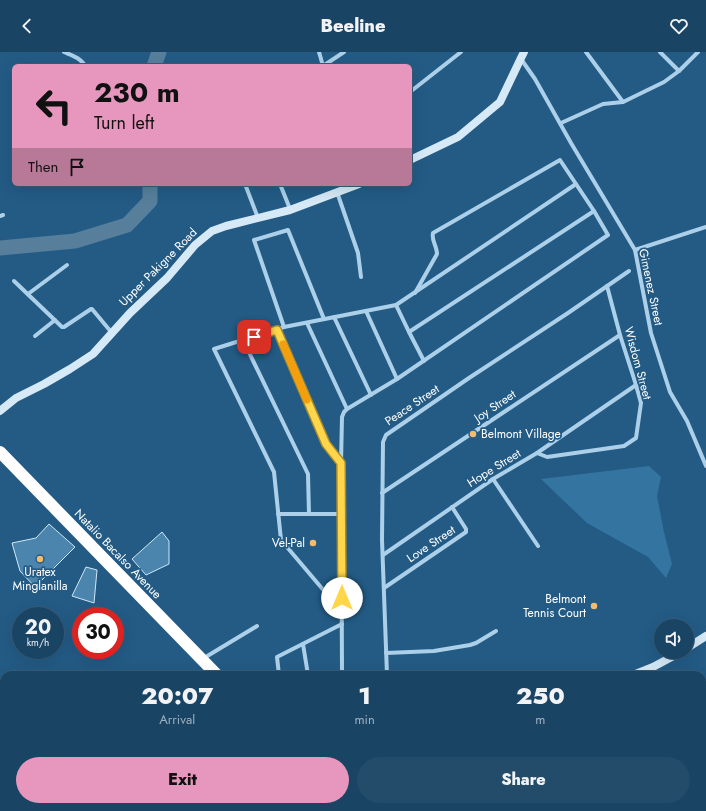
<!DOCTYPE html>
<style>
:root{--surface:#1a4464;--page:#234b6a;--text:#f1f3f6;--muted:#9fb0bf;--line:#385c78;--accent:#e797bd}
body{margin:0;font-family:Jost,sans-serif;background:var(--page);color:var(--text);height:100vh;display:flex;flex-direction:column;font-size:15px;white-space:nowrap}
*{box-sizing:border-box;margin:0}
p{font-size:13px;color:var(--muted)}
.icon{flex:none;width:22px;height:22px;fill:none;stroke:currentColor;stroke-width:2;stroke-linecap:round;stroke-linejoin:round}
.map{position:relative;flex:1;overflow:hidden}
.sheet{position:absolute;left:0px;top:619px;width:706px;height:140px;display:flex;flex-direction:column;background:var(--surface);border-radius:12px 12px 0 0;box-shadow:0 4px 16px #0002,0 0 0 1px var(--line)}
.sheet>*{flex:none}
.guide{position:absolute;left:12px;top:12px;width:400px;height:122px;border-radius:6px;box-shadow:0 4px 16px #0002,0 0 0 1px var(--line);background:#e797bd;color:#111;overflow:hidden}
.controls{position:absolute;left:654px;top:567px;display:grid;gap:8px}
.controls a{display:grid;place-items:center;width:40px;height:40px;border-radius:50%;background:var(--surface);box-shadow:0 4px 16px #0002,0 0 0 1px var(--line);font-size:20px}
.speed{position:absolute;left:12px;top:555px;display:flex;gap:8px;font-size:20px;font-weight:700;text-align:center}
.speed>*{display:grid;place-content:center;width:52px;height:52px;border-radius:50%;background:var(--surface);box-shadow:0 4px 16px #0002,0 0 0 1px var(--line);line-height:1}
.speed small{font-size:10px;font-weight:400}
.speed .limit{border:6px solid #d22;background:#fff;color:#111}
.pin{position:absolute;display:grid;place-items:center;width:34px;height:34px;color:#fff;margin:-17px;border-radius:8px;box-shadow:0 2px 6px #0006}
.me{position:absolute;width:44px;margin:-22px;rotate:0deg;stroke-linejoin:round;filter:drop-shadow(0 0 3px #0008)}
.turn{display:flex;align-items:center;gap:14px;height:84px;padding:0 16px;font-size:18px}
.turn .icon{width:52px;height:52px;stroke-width:2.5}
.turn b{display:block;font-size:28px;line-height:34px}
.then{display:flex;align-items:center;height:38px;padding:0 16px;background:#0003;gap:8px;font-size:15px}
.eta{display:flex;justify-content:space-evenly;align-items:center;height:68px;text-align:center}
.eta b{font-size:24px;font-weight:800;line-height:28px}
.cta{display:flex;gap:8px;margin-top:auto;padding:8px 16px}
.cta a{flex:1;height:46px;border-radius:24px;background:var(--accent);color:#111;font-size:16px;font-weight:800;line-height:46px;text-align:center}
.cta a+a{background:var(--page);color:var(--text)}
header{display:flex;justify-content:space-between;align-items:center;height:52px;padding:0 16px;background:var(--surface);font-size:18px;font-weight:800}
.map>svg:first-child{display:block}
.green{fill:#3474a1}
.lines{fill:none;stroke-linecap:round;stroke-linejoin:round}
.river{stroke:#577f9c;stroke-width:15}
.building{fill:#4b85ad;stroke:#d0e7f7}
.street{stroke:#acd0e9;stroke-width:4}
.secondary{stroke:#d6e9f7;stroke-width:8}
.highway{stroke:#fff;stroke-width:12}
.route-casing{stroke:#a68a30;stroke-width:10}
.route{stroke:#ffd54a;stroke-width:7}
.slow{stroke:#f59e0b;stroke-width:7}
.poi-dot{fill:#f4bb6e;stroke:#235b85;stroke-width:1.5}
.labels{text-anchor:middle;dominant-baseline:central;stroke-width:3.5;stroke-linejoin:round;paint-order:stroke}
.street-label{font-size:12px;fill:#fff;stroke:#235b85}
.poi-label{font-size:12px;fill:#fff;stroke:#235b85;text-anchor:end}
</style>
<header><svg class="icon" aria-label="back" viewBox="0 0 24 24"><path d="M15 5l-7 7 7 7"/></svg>Beeline<svg class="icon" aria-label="heart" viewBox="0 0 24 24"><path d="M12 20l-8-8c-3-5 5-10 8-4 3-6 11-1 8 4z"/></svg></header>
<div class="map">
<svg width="706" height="759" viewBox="0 0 706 759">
<rect width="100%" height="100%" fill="#235b85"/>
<polygon class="green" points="649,414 661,425 657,444 664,480 672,512 666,526 648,505 587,471 541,427"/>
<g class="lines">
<g class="river">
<polyline points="154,14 159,0"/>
<polyline points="0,196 75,189 127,173 150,149 150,132"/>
<polyline points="702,651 706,650"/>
<polyline points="251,759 261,755"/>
</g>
</g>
<g class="building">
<polygon points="49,472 75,495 35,535 20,519 12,491 36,486"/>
<polygon points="162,480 169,489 169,512 146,523 132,507"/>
<polygon points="86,515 97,518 94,551 72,544"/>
</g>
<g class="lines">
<g class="street">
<path d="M 64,0 C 71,3 81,6 85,14"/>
<polyline points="319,0 323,14"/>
<polyline points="586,0 623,50"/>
<polyline points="660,0 679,19"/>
<polyline points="521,7 535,27 571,91 635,198 651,281 670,340 687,369 706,414"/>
<polyline points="323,14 344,0"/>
<polyline points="410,40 461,0"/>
<polyline points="561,71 603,52 623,50 664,30 679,19 698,0"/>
<polyline points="245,132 258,166"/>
<polyline points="280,132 290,157"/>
<polyline points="337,140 358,201 361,225"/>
<polyline points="0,164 3,163"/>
<polyline points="635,198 706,175"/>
<polyline points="14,229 62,275 64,275 91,257 92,257 112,281"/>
<polyline points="28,242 67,213"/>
<polyline points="396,253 409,280 424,309"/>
<polyline points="366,259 397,327"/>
<polyline points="334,265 371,343"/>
<polyline points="307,271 347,357"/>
<polyline points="284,275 254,188 288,178 324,267"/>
<polyline points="277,278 326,392 341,411"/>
<polyline points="409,280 594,159"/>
<polyline points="35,284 55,268"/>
<polyline points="243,288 308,422 309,462"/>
<polyline points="537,401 547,405 624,394 636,386 641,351 636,333 620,283 607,234"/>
<polyline points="493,427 538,494"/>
<polyline points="382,441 620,283"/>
<polyline points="278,462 341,462"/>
<polyline points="383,503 493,427 537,401 636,333"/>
<polyline points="384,536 466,480 466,477 452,455"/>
<polyline points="342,560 281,488 274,420 214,297 284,275 396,253 576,132"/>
<polyline points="303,592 308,623"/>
<polyline points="386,601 434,599 470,593 476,591 496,579"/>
<polyline points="204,606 257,574"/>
<polyline points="279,623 277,605 342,572"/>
<path d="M 339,623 L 342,619 L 341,411 L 342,365 L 344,360 L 347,357 L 397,327 L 608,183 L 594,159 L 560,108 L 433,181 C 431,188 437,194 437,202 L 415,241"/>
<polyline points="387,623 382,488 383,390 386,383 469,326 568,261 629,219"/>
<polyline points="702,706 706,705"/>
<polyline points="452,755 452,759"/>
<polyline points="500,755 501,759"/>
<polyline points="550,755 551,759"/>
<polyline points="672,755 673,759"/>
</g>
<g class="secondary">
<polyline points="410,108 458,85 500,50 521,6 524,0"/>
<polyline points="0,359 16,346 44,332 70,317 93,302 130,261 167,226 195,193 212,179 226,174 290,158 359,132"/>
<polyline points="687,596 706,584"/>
<polyline points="633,623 653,615 681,600"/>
</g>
<g class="highway">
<polyline points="0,400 217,623"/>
<polyline points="341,755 344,759"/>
</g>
</g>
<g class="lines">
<g class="route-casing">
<polyline id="route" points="254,285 277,278 326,392 341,411 342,546"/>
</g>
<use href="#route" class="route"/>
<polyline class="slow" points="283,292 307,348"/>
</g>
<g class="poi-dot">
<circle cx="473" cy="382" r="4"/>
<circle cx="313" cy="491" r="4"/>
<circle cx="40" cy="507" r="4"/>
<circle cx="594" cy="554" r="4"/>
</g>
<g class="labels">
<g class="street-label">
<text transform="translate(158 215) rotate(-45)">Upper Pakigne Road</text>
<text transform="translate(651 235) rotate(78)">Gimenez Street</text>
<text transform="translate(638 311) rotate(75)">Wisdom Street</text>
<text transform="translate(412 353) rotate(-34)">Peace Street</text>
<text transform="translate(495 354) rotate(-34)">Joy Street</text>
<text transform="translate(494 416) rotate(-32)">Hope Street</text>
<text transform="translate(431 492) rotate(-34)">Love Street</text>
<text transform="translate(118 502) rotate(46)">Natalio Bacalso Avenue</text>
</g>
<g class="poi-label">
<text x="481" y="382" text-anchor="start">Belmont Village</text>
<text x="305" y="491">Vel-Pal</text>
<text x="40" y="520" text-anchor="middle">Uratex<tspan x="40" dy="14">Minglanilla</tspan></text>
<text x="586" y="547">Belmont<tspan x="586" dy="14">Tennis Court</tspan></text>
</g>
</g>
</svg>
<div class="controls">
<a><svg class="icon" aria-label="sound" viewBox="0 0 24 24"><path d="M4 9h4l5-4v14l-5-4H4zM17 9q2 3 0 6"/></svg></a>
</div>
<div class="speed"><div>20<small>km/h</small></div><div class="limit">30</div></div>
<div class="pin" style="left:254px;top:285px;background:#d93025"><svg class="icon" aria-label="arrive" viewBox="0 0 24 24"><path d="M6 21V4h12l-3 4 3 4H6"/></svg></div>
<svg class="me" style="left:342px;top:546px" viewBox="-20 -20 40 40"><circle r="19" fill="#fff"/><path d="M0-13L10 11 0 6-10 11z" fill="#ffd54a"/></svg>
<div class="guide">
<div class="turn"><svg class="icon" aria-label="left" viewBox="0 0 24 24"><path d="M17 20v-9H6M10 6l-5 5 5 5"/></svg><div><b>230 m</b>Turn left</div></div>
<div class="then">Then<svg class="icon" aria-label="arrive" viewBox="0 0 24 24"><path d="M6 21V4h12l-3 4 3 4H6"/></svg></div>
</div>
<section class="sheet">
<div class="eta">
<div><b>20:07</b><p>Arrival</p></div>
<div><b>1</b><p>min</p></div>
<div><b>250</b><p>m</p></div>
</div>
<div class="cta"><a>Exit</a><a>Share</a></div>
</section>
</div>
